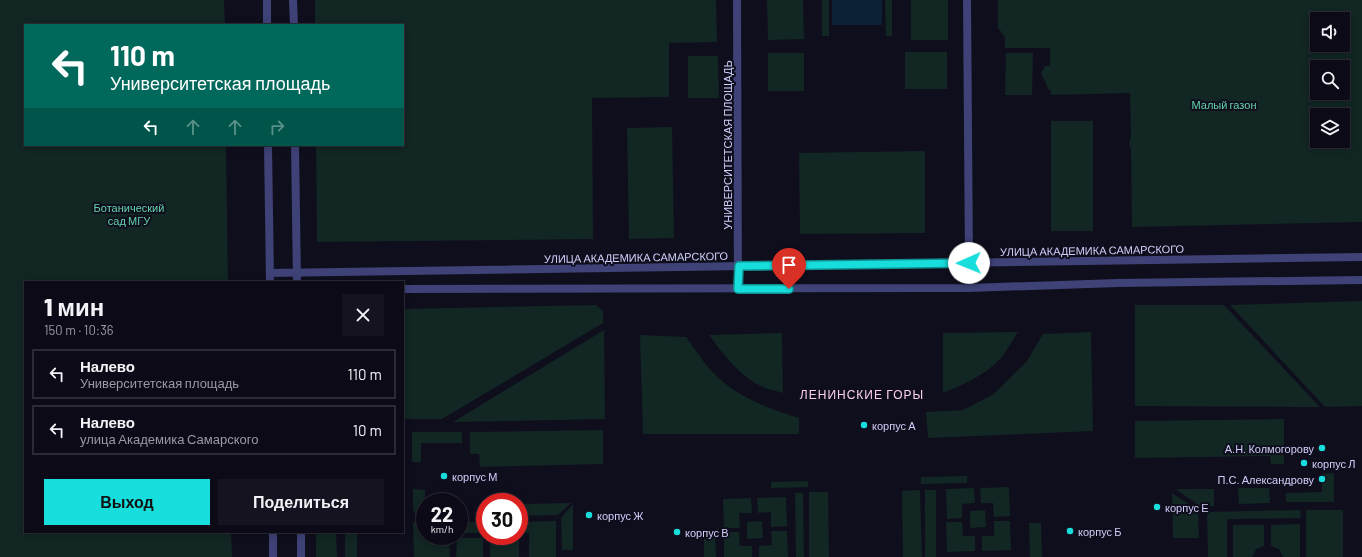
<!DOCTYPE html>
<html lang="ru">
<meta charset="utf-8">
<style>
:root{--surface:#0b0a16;--page:#14131f;--text:#f1f3f6;--muted:#9a9aa1;--line:#2b2b35;--accent:#17dddc}
body{margin:0;font-family:Barlow,sans-serif;background:var(--page);color:var(--text);height:100vh;display:flex;flex-direction:column;font-size:15px;white-space:nowrap}
*{box-sizing:border-box;margin:0}
p{font-size:13px;color:var(--muted)}
.icon{flex:none;width:22px;height:22px;fill:none;stroke:currentColor;stroke-width:2;stroke-linecap:round;stroke-linejoin:round}
.map{position:relative;flex:1;overflow:hidden}
.sheet{position:absolute;left:24px;top:281px;width:380px;height:252px;display:flex;flex-direction:column;background:var(--surface);border-radius:0px;box-shadow:0 2px 10px #0003,0 0 0 1px var(--line)}
.sheet>*{flex:none}
.banner{position:absolute;left:24px;top:24px;width:380px;height:122px;border-radius:0px;box-shadow:0 2px 10px #0003,0 0 0 1px var(--line);background:#00695c;color:#fff;overflow:hidden}
.controls{position:absolute;left:1310px;top:12px;display:grid;gap:8px}
.controls a{display:grid;place-items:center;width:40px;height:40px;border-radius:0px;background:var(--surface);box-shadow:0 2px 10px #0003,0 0 0 1px var(--line);font-size:20px}
.speed{position:absolute;left:416px;top:493px;display:flex;gap:8px;font-size:20px;font-weight:700;text-align:center}
.speed>*{display:grid;place-content:center;width:52px;height:52px;border-radius:50%;background:var(--surface);box-shadow:0 2px 10px #0003,0 0 0 1px var(--line);line-height:1}
.speed small{font-size:10px;font-weight:400}
.speed .limit{border:6px solid #d22;background:#fff;color:#111}
.pin{position:absolute;display:grid;place-items:center;width:34px;height:34px;color:#fff;margin:-41px -17px;border-radius:50% 50% 50% 0;rotate:-45deg;box-shadow:0 0 4px #0007}
.pin .icon{rotate:45deg}
.me{position:absolute;width:44px;margin:-22px;rotate:269deg;stroke-linejoin:round;filter:drop-shadow(0 0 3px #0008)}
.turn{display:flex;align-items:center;gap:14px;height:84px;padding:0 20px;font-size:18px}
.turn .icon{width:52px;height:52px;stroke-width:2.5}
.turn b{display:block;font-size:28px;line-height:34px}
.lanes{display:flex;align-items:center;height:38px;padding:0 20px;background:#0003;justify-content:center;gap:20px;direction:ltr}
.lanes .off{opacity:.35}
.round{display:grid;place-items:center;flex:none;width:42px;height:42px;border-radius:0px;background:var(--page)}
.headline{display:flex;align-items:center;justify-content:space-between;height:68px;padding:0 20px}
h1{font-size:24px;font-weight:800;line-height:30px}
.button{display:flex;gap:8px;margin-top:auto;padding:8px 20px}
.button a{flex:1;height:46px;border-radius:0px;background:var(--accent);color:#111;font-size:16px;font-weight:800;line-height:46px;text-align:center}
.button a+a{background:var(--page);color:var(--text)}
ul{padding:0;list-style:none}
li{display:flex;align-items:center;gap:12px;height:50px;margin:0 8px 6px;padding:0 12px;border:2px solid var(--line);border-radius:0px}
li div{flex:1}
li b{display:block;font-size:15px}
li em{font-style:normal}
.map>svg:first-child{display:block}
.green{fill:#122623;fill-rule:evenodd}
.water{fill:#0d2136}
.lines{fill:none;stroke-linecap:round;stroke-linejoin:round}
.minor{stroke:#3e4277;stroke-width:8}
.tertiary{stroke:#3e4277;stroke-width:8}
.route-casing{stroke:#0f908f;stroke-width:10}
.route{stroke:#17dddc;stroke-width:7}
.poi-dot{fill:#17dddc;stroke:#0f0e1d;stroke-width:1.5}
.labels{text-anchor:middle;dominant-baseline:central;stroke-width:4;stroke-linejoin:round;paint-order:stroke}
.park-label{font-size:11px;fill:#63d1aa;stroke:#0f0e1d}
.street-label{font-size:11px;fill:#cfcffa;stroke:#0f0e1d}
.poi-label{font-size:11px;fill:#cfcffa;stroke:#0f0e1d;text-anchor:start}
.neighbourhood-label{font-size:12px;letter-spacing:1px;fill:#fad0ef;stroke:#0f0e1d}
</style>
<div class="map">
<svg width="1362" height="557" viewBox="0 0 1362 557">
<rect width="100%" height="100%" fill="#0f0e1d"/>
<g class="green">
<polygon points="0,0 224,0 225,25 25,25 25,145 226,145 228,282 25,282 25,532 231,532 232,557 0,557"/>
<polygon points="315,0 716,0 717,42 669,43 669,97 592,98 593,239 317,242 316,145 403,145 403,25 315,25"/>
<polygon points="767,0 803,0 804,39 768,40"/>
<rect x="822" y="0" width="7" height="36"/>
<polygon points="885,0 892,0 892,36 886,36"/>
<rect x="911" y="0" width="37" height="40"/>
<path d="M 998,0 L 1362,0 L 1362,222 L 1132,227 L 1131,149 L 1129,144 L 1131,137 L 1130,93 L 1051,95 L 1051,90 L 1049,90 L 1041,73 L 1045,66 L 1050,66 L 1050,48 L 1005,48 L 1005,37 L 998,28 ZM 1317,19 L 1343,19 L 1343,45 L 1317,45 ZM 1317,67 L 1343,67 L 1343,93 L 1317,93 ZM 1317,115 L 1343,115 L 1343,141 L 1317,141 Z"/>
<rect x="905" y="52" width="42" height="37"/>
<rect x="768" y="53" width="36" height="38"/>
<polygon points="1006,53 1033,53 1032,95 1005,95"/>
<polygon points="688,56 718,56 719,98 688,98"/>
<rect x="1051" y="121" width="42" height="110"/>
<polygon points="672,127 674,238 629,239 627,128"/>
<polygon points="925,151 925,233 800,234 799,153"/>
<polygon points="1362,301 1362,406 1325,407 1230,305"/>
<polygon points="596,305 603,311 603,323 442,419 403,419 403,309"/>
<polygon points="1135,305 1224,305 1320,407 1135,406"/>
<polygon points="604,330 605,419 453,422"/>
<path d="M 1018,332 C 1012,340 1008,350 1001,358 C 985,375 965,384 943,393 L 943,333 Z"/>
<polygon points="1091,332 1093,431 928,438 926,412 963,410 994,394 1027,361 1043,334"/>
<path d="M 782,333 L 783,393 C 777,391 771,390 765,388 C 740,377 725,356 709,335 Z"/>
<path d="M 640,335 L 686,337 C 697,352 707,368 721,380 C 744,400 771,409 799,418 L 799,434 L 643,434 Z"/>
<polygon points="1284,419 1284,464 1271,464 1270,456 1135,458 1135,421"/>
<polygon points="603,430 603,464 480,467 479,454 470,454 470,432"/>
<polygon points="412,432 462,432 462,443 421,443 421,462 412,462"/>
<polygon points="1334,473 1334,502 1286,502 1286,493 1322,492 1322,474"/>
<polygon points="967,476 967,483 921,484 921,477"/>
<polygon points="808,481 808,487 771,488 771,482"/>
<polygon points="1009,487 1010,516 994,517 993,503 981,503 980,488"/>
<polygon points="974,488 975,503 962,504 962,518 947,519 946,489"/>
<polygon points="1238,488 1269,488 1270,503 1239,504"/>
<polygon points="413,489 425,490 425,516 417,516 413,510"/>
<polygon points="1175,489 1214,489 1214,506 1200,506"/>
<polygon points="920,490 922,557 903,557 902,491"/>
<rect x="925" y="490" width="11" height="67"/>
<polygon points="809,492 828,492 829,557 809,557"/>
<polygon points="795,493 803,493 804,557 796,557"/>
<polygon points="1172,493 1198,510 1199,538 1173,538"/>
<polygon points="786,497 787,526 771,527 771,512 758,513 757,498"/>
<polygon points="751,498 752,513 739,513 740,528 724,528 723,499"/>
<polygon points="571,503 558,515 519,516 519,504"/>
<polygon points="573,504 573,550 562,550 561,518"/>
<polygon points="985,510 986,527 970,528 970,511"/>
<polygon points="1300,510 1301,518 1227,519 1227,557 1208,557 1207,512"/>
<rect x="1306" y="510" width="37" height="47"/>
<polygon points="556,521 556,557 529,557 529,533 519,533 519,522"/>
<polygon points="762,521 763,538 747,539 747,522"/>
<polygon points="994,521 1010,521 1011,550 982,551 982,536 994,536"/>
<polygon points="413,522 425,522 425,536 449,536 450,557 414,557"/>
<rect x="459" y="522" width="26" height="11"/>
<polygon points="946,522 962,522 963,536 975,536 975,551 947,552"/>
<polygon points="1029,523 1041,523 1042,557 1030,557"/>
<polygon points="1300,524 1300,557 1283,557 1279,549 1271,546 1271,525"/>
<polygon points="1233,525 1264,525 1264,546 1256,549 1252,557 1233,557"/>
<polygon points="771,531 787,531 788,557 759,557 759,546 772,545"/>
<polygon points="316,532 336,532 337,557 316,557"/>
<rect x="345" y="532" width="12" height="25"/>
<polygon points="724,532 739,532 740,546 752,546 752,557 724,557"/>
<polygon points="715,534 716,557 704,557 704,535"/>
<rect x="490" y="537" width="29" height="20"/>
<polygon points="457,538 483,538 483,557 456,557"/>
</g>
<rect class="water" x="832" y="0" width="50" height="25"/>
<g class="lines">
<g class="minor">
<polyline points="737,0 738,289"/>
<polyline points="967,0 969,263"/>
<polyline points="270,273 1362,257"/>
<polyline points="403,289 969,288 1118,283 1362,280"/>
</g>
<g class="tertiary">
<polyline points="267,0 267,25"/>
<polyline points="293,0 294,25"/>
<polyline points="268,145 270,282"/>
<polyline points="295,145 297,282"/>
<polyline points="273,532 273,557"/>
<polyline points="301,532 301,557"/>
</g>
</g>
<g class="lines">
<g class="route-casing">
<polyline id="route" points="789,289 738,289 739,266 969,263"/>
</g>
<use href="#route" class="route"/>
</g>
<g class="poi-dot">
<circle cx="864" cy="425" r="4"/>
<circle cx="1322" cy="448" r="4"/>
<circle cx="1304" cy="463" r="4"/>
<circle cx="444" cy="476" r="4"/>
<circle cx="1322" cy="479" r="4"/>
<circle cx="1157" cy="507" r="4"/>
<circle cx="589" cy="515" r="4"/>
<circle cx="1070" cy="531" r="4"/>
<circle cx="677" cy="532" r="4"/>
</g>
<g class="labels">
<g class="park-label">
<text x="1224" y="104">Малый газон</text>
<text x="129" y="207">Ботанический<tspan x="129" dy="13">сад МГУ</tspan></text>
</g>
<g class="street-label">
<text transform="translate(727 145) rotate(-90)">УНИВЕРСИТЕТСКАЯ ПЛОЩАДЬ</text>
<text transform="translate(1092 250) rotate(-1)">УЛИЦА АКАДЕМИКА САМАРСКОГО</text>
<text transform="translate(636 257) rotate(-1)">УЛИЦА АКАДЕМИКА САМАРСКОГО</text>
</g>
<g class="poi-label">
<text x="872" y="425">корпус А</text>
<text x="1314" y="448" text-anchor="end">А.Н. Колмогорову</text>
<text x="1312" y="463">корпус Л</text>
<text x="452" y="476">корпус М</text>
<text x="1314" y="479" text-anchor="end">П.С. Александрову</text>
<text x="1165" y="507">корпус Е</text>
<text x="597" y="515">корпус Ж</text>
<text x="1078" y="531">корпус Б</text>
<text x="685" y="532">корпус В</text>
</g>
<g class="neighbourhood-label">
<text x="862" y="394">ЛЕНИНСКИЕ ГОРЫ</text>
</g>
</g>
</svg>
<div class="controls">
<a><svg class="icon" aria-label="sound" viewBox="0 0 24 24"><path d="M4 9h4l5-4v14l-5-4H4zM17 9q2 3 0 6"/></svg></a>
<a><svg class="icon" aria-label="search" viewBox="0 0 24 24"><circle cx="10" cy="10" r="6"/><path d="M15 15l6 6"/></svg></a>
<a><svg class="icon" aria-label="layers" viewBox="0 0 24 24"><path d="M12 4l9 5-9 5-9-5zM3 14l9 5 9-5"/></svg></a>
</div>
<div class="speed"><div>22<small>km/h</small></div><div class="limit">30</div></div>
<div class="pin" style="left:789px;top:289px;background:#d93025"><svg class="icon" aria-label="arrive" viewBox="0 0 24 24"><path d="M6 21V4h12l-3 4 3 4H6"/></svg></div>
<svg class="me" style="left:969px;top:263px" viewBox="-20 -20 40 40"><circle r="19" fill="#fff"/><path d="M0-13L10 11 0 6-10 11z" fill="#17dddc"/></svg>
<div class="banner">
<div class="turn"><svg class="icon" aria-label="left" viewBox="0 0 24 24"><path d="M17 20v-9H6M10 6l-5 5 5 5"/></svg><div><b>110 m</b>Университетская площадь</div></div>
<div class="lanes"><svg class="icon" aria-label="left" viewBox="0 0 24 24"><path d="M17 20v-9H6M10 6l-5 5 5 5"/></svg><svg class="icon off" aria-label="ahead" viewBox="0 0 24 24"><path d="M12 20V5M6 11l6-6 6 6"/></svg><svg class="icon off" aria-label="ahead" viewBox="0 0 24 24"><path d="M12 20V5M6 11l6-6 6 6"/></svg><svg class="icon off" aria-label="right" viewBox="0 0 24 24"><path d="M7 20v-9h11M14 6l5 5-5 5"/></svg></div>
</div>
<section class="sheet">
<div class="headline"><div><h1>1 мин</h1><p>150 m · 10:36</p></div><a class="round"><svg class="icon" aria-label="close" viewBox="0 0 24 24"><path d="M6 6l12 12M18 6L6 18"/></svg></a></div>
<ul>
<li><svg class="icon" aria-label="left" viewBox="0 0 24 24"><path d="M17 20v-9H6M10 6l-5 5 5 5"/></svg><div><b>Налево</b><p>Университетская площадь</p></div><em>110 m</em></li>
<li><svg class="icon" aria-label="left" viewBox="0 0 24 24"><path d="M17 20v-9H6M10 6l-5 5 5 5"/></svg><div><b>Налево</b><p>улица Академика Самарского</p></div><em>10 m</em></li>
</ul>
<div class="button"><a>Выход</a><a>Поделиться</a></div>
</section>
</div>
